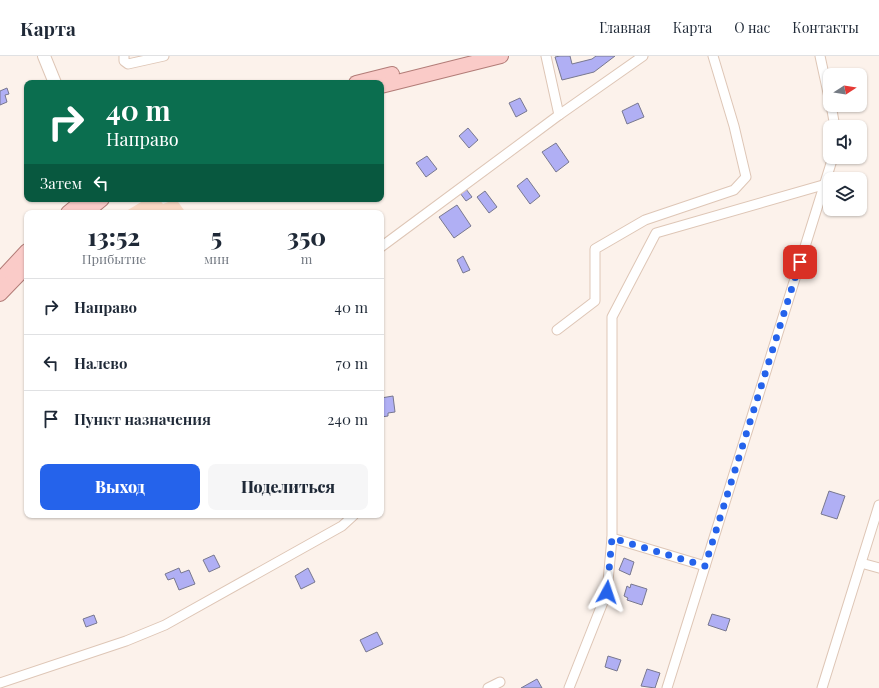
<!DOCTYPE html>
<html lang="ru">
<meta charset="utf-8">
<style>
:root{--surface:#fff;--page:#f6f6f7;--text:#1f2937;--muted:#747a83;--line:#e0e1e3;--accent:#2563eb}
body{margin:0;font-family:"Playfair Display",serif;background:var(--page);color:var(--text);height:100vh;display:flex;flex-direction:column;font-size:15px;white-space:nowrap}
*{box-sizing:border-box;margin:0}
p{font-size:13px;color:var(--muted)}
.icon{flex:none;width:22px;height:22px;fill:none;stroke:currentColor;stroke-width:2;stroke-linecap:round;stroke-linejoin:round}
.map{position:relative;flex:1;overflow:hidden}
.panel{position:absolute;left:24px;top:154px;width:360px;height:308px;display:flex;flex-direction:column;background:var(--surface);border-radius:8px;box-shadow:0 1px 3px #0004}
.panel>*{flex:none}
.top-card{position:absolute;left:24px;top:24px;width:360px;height:122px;border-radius:8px;box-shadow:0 1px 3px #0004;background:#0b6e4f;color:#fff;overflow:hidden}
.needle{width:26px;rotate:78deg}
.tools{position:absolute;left:823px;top:12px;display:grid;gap:8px}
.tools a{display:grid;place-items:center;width:44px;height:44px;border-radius:8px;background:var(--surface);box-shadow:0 1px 3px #0004;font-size:20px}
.pin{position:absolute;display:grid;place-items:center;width:34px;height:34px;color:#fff;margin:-17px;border-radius:8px;box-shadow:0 2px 6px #0006}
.me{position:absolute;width:44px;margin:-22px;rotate:5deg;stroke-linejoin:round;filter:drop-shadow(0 0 3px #0008)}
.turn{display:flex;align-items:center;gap:14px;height:84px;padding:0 16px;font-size:18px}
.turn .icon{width:52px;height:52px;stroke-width:2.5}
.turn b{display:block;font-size:28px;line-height:34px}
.then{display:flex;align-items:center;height:38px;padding:0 16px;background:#0003;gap:8px;font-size:15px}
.eta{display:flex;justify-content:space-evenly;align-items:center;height:68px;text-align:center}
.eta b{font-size:24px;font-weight:800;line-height:28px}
.primary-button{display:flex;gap:8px;margin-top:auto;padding:8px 16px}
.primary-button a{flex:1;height:46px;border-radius:8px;background:var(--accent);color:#fff;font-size:16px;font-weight:800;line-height:46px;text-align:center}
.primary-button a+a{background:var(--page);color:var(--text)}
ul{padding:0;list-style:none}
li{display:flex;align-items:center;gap:12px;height:56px;padding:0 16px;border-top:1px solid var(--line)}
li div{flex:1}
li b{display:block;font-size:15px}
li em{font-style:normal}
header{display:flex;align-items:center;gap:24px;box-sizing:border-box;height:56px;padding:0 20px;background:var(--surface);border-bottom:1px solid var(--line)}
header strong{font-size:19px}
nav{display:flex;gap:22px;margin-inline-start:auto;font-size:14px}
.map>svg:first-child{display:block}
.green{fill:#f9d8c3}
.building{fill:#b0aff4;stroke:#78788f}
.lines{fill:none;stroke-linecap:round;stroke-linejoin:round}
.street-casing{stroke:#dec6b6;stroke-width:11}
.secondary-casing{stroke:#dec6b6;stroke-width:14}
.primary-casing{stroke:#b27c77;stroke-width:16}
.street{stroke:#fff;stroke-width:9}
.secondary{stroke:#fff;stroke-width:12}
.primary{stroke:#facbc8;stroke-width:14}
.route{stroke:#2563eb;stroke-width:7;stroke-dasharray:0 12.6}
</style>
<header>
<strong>Карта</strong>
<nav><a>Главная</a><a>Карта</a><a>О нас</a><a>Контакты</a></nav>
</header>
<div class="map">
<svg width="879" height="632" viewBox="0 0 879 632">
<rect width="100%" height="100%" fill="#fcf2eb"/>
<polygon class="green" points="146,143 159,143 163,148 176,143 186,157 123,157"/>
<g class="building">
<polygon points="560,0 570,0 572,8 592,3 596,0 615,0 594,16 562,24 555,1"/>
<polygon points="7,32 9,38 5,39 7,46 0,49 0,35"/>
<polygon points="520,42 527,55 516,61 509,47"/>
<polygon points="638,47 644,61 627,68 622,55"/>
<polygon points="468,72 478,84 469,92 459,80"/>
<polygon points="556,87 569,106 556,116 542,96"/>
<polygon points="427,100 437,113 426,121 416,107"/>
<polygon points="527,122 540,140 530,148 517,130"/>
<polygon points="466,133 472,141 466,145 460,137"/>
<polygon points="485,135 497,151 489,157 477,141"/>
<polygon points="457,149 471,170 454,182 439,161"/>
<polygon points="463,200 470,214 463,217 457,204"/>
<polygon points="393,340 395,356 388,357 388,360 381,361 381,342"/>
<polygon points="829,435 845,440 837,463 821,458"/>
<polygon points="214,499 220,511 209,516 203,504"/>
<polygon points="624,502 634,506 630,519 619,514"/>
<polygon points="179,512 181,517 189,514 195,528 179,534 174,522 168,524 165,518"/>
<polygon points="308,512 315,526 301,533 295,520"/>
<polygon points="631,528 647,533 642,549 627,544 628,542 624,540 627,530 630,532"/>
<polygon points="712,558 730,563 726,575 708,569"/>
<polygon points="94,559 97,567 86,571 83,563"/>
<polygon points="377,576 383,588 366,596 360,584"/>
<polygon points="608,600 621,604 617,615 605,611"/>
<polygon points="647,613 660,617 655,632 641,630"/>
<polygon points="537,623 542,632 521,632"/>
</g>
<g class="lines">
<g class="street-casing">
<g id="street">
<polyline points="124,0 124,5 128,8 164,0"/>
<polyline points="820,0 830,46"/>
<polyline points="831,49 835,71"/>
<polyline points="559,59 643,0"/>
<polyline points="381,191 559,59 546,0"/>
<polyline points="557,274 595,245 595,193 645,164 734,134 746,121 734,70 713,0"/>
<polyline points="861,507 879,512"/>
<polyline points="705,510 612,482 612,261 656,177 823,129"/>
<polyline points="0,627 126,585 165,569 342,470 354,459"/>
<polyline points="488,632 500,626"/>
<polyline points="569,632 607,536 612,482"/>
<polyline points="667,632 833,101"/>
<polyline points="822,632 879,449"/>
</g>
</g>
<g class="secondary-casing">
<polyline id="secondary" points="44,0 55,27"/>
</g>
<g class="primary-casing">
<g id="primary">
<polyline points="356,27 392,18"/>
<polyline points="381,30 501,0"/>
<polyline points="68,157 85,143"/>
<polyline points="85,157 102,143"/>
<polyline points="0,224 27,195"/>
<polyline points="0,238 27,210"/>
</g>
</g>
<use href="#street" class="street"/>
<use href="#secondary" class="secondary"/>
<use href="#primary" class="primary"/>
</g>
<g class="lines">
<polyline class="route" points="607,536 612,482 705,510 800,206"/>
</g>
</svg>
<div class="tools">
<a><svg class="needle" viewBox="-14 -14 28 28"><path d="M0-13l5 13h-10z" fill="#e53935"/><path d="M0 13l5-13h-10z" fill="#747a83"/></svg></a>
<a><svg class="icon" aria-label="sound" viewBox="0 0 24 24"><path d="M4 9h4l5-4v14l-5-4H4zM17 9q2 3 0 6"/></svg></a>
<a><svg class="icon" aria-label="layers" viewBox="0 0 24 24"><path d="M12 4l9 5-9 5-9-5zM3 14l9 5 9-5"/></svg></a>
</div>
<div class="pin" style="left:800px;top:206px;background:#d93025"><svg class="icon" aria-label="arrive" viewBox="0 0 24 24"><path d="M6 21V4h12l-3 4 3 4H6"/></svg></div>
<svg class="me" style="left:607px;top:536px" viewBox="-20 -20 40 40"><path d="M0-17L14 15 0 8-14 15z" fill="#2563eb" stroke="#fff" stroke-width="4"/></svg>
<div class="top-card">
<div class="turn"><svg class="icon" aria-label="right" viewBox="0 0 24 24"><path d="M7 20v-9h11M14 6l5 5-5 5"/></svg><div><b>40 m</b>Направо</div></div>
<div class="then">Затем<svg class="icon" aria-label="left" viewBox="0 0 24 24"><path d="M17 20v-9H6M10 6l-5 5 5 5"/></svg></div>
</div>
<section class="panel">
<div class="eta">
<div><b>13:52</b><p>Прибытие</p></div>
<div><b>5</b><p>мин</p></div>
<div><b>350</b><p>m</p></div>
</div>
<ul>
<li><svg class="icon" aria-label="right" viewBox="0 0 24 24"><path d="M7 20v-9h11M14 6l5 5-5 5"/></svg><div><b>Направо</b></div><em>40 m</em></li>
<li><svg class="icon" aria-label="left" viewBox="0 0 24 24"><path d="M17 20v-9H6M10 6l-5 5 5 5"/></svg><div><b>Налево</b></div><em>70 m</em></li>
<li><svg class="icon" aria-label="arrive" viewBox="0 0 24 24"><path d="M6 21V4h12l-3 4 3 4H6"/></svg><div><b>Пункт назначения</b></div><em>240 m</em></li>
</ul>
<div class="primary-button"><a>Выход</a><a>Поделиться</a></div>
</section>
</div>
